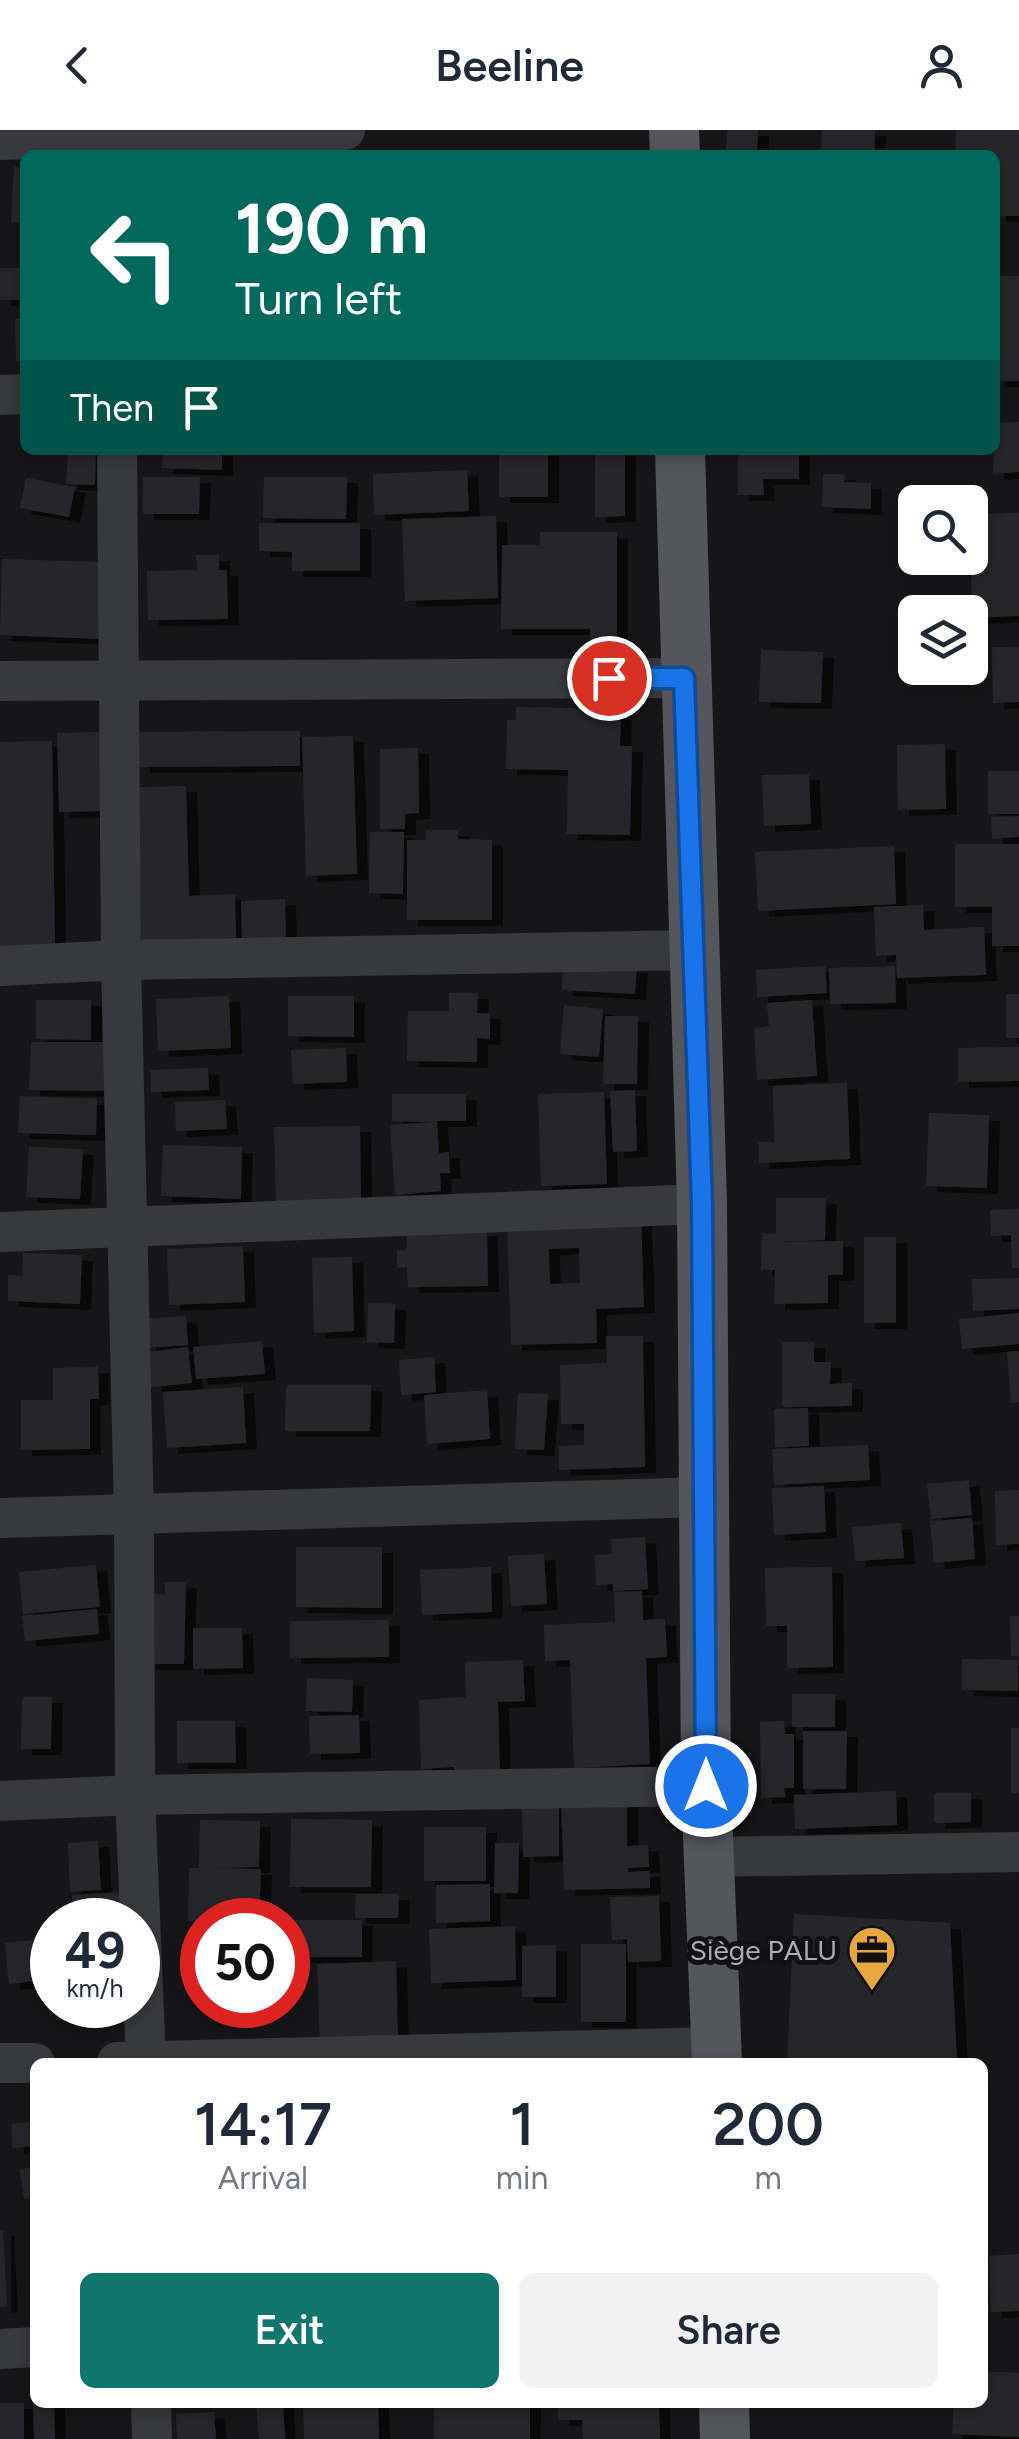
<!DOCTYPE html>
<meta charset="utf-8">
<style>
:root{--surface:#fff;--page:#f2f2f3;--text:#1f2937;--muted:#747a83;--accent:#0f766e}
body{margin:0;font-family:Figtree,sans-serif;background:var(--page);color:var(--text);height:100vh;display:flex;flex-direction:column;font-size:38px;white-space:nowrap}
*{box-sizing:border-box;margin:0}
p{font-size:32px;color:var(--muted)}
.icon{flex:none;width:55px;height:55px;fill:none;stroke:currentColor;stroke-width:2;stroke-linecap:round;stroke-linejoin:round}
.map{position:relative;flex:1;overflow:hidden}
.drawer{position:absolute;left:30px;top:1928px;width:958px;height:350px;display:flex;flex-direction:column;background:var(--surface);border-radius:15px;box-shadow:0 5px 15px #0003}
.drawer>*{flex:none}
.guide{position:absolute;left:20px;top:20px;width:980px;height:305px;border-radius:15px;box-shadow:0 5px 15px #0003;background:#00695c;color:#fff;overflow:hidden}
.controls{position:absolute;left:898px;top:355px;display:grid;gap:20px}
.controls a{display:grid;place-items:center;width:90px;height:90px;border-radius:15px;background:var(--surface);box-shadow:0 5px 15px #0003;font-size:50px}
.speed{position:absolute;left:30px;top:1768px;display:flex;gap:20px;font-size:50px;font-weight:700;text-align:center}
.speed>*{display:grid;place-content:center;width:130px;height:130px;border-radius:50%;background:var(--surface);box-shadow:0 5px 15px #0003;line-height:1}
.speed small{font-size:25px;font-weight:400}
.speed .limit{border:15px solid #d22;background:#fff;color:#111}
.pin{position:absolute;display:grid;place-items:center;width:85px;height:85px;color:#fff;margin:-42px;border:5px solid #fff;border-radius:50%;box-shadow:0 2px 10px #0007}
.me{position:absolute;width:110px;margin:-55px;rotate:0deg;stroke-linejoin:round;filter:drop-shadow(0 0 8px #0008)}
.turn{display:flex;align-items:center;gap:35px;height:210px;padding:0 50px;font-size:45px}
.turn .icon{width:130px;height:130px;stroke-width:2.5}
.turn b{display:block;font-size:70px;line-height:85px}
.then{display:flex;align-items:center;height:95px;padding:0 50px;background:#0003;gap:20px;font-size:38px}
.eta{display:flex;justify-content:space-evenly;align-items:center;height:170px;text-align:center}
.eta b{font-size:60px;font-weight:600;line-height:70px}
.primary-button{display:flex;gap:20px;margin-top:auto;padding:20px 50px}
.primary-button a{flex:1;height:115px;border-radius:15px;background:var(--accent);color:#fff;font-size:40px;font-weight:600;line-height:115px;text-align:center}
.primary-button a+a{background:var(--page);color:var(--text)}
header{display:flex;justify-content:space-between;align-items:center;height:130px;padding:0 50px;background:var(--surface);font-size:45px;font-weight:600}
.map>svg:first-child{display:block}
.building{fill:#262729;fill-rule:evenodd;filter:url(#shadow)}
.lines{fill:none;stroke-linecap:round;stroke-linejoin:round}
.minor{stroke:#38393d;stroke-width:40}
.major{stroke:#54565c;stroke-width:50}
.route-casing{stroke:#114b97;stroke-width:25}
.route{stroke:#1a73e8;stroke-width:18}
.labels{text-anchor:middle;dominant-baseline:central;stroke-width:10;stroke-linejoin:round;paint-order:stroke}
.poi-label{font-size:28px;fill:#a9aeb7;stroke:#111113;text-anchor:end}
</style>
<header><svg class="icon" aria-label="back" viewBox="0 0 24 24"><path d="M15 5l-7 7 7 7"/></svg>Beeline<svg class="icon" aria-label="person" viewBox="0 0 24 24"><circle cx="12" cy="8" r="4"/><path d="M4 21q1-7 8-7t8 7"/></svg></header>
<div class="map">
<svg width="1019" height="2309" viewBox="0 0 1019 2309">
<defs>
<filter id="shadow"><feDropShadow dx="11" dy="6" stdDeviation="0" flood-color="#0009"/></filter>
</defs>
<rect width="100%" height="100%" fill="#161618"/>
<g class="building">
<polygon points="727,0 758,0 757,25 726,25"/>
<polygon points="822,0 875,0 874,25 821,25"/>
<polygon points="956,0 1019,0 1019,86 995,86 995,25 955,25"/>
<polygon points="14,37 25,37 25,93 11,92"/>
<rect x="0" y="138" width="25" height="32"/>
<rect x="995" y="146" width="24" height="105"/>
<polygon points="15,189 25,189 25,231 16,231"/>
<polygon points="1019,292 1019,342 993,344 995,293"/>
<polygon points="68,320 96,320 95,355 66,354"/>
<polygon points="163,320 222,320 222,340 162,338"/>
<rect x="499" y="320" width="49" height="47"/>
<polygon points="595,320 625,320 625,386 595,387"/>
<polygon points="738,320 799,320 799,349 763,349 764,365 738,365"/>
<polygon points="467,340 469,381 374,385 373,344"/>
<polygon points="823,344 845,344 844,352 871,353 871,379 822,377"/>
<polygon points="143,347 200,347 199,384 143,384"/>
<polygon points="264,347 347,347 346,389 263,388"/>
<polygon points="26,348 75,357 69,387 20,378"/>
<polygon points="1019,383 1019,486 972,488 970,384"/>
<polygon points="496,386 498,468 405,471 402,389"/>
<polygon points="259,393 360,393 360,441 292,441 292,422 259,421"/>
<polygon points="540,402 617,402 617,516 590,516 590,499 501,499 502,415 540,415"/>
<polygon points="196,425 219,425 219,440 227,440 228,489 148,490 147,441 197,440"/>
<polygon points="2,429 102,432 100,509 0,505"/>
<polygon points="992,517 1019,517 1019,572 993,573"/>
<polygon points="761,520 823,522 821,573 759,572"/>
<polygon points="516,577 621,579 620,616 632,616 630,705 567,704 568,640 506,639 507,590 516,590"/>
<polygon points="300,601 300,636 139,637 139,602"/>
<polygon points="103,602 104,681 59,682 57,603"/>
<polygon points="353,606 357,744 306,746 302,607"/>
<polygon points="52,611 55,816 0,817 0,612"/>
<polygon points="945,614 946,679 898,680 897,615"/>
<polygon points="418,618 419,683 405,684 405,699 380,699 380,619"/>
<rect x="988" y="641" width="31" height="43"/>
<polygon points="809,644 811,694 764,696 762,645"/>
<polygon points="186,656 189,766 235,764 236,808 141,811 138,657"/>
<polygon points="1019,686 1019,707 992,709 991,687"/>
<polygon points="426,700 458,700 458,709 492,710 492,790 407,790 407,710 426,710"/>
<polygon points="370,702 404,702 403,764 369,763"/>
<polygon points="955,714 1019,714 1019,816 992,816 992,777 955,777"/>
<polygon points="894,716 896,774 758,781 755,722"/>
<polygon points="285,769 286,808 242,810 241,771"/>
<polygon points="923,775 924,800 984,797 986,845 897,848 896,825 876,826 874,777"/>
<polygon points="563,834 637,837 635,864 562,860"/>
<polygon points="825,836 827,863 757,867 756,840"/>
<polygon points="895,836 896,873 830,874 829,838"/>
<polygon points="449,863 478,863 477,883 490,883 490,909 477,908 477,932 407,931 408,881 449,881"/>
<rect x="1006" y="864" width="13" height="44"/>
<polygon points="229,866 231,918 158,921 156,869"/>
<polygon points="288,866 354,866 354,907 288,906"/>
<polygon points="36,870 91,870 91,910 36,909"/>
<polygon points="812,870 817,946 757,950 754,898 769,896 767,873"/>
<polygon points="564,875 603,879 599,927 560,924"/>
<polygon points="605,886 638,886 637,954 603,954"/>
<polygon points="31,912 107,912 106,961 29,960"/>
<polygon points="1019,917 1019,951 958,952 958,918"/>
<polygon points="346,918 347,952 293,954 291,920"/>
<polygon points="208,938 209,960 151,962 151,940"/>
<polygon points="847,953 850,1029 759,1033 759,1012 774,1012 773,956"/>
<polygon points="635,960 637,1021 613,1022 610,961"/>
<polygon points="604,962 607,1054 541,1056 538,964"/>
<polygon points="392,964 466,964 466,991 437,991 439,1023 449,1022 450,1043 440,1043 441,1061 395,1065 390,995 432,992 392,991"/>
<polygon points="20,966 97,969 96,1005 18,1003"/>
<polygon points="225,970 227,999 176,1001 175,972"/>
<polygon points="929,983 989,985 987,1058 926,1056"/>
<polygon points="360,996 361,1071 276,1072 274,997"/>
<polygon points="163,1015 242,1017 241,1069 161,1066"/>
<polygon points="29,1017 83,1019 80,1069 26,1067"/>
<polygon points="776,1068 826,1068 825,1110 774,1112 843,1111 843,1145 828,1145 828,1173 774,1174 775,1140 761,1140 762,1103 776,1104"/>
<polygon points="1019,1079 1019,1138 1012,1138 1011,1105 991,1106 990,1080"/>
<path d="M 641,1086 L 644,1177 L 596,1179 L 597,1213 L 511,1215 L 507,1090 ZM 579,1118 L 580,1153 L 550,1154 L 549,1119 Z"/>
<polygon points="487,1100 488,1156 408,1157 407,1137 397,1138 397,1120 407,1120 407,1102"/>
<rect x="864" y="1107" width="32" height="86"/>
<polygon points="243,1116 245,1172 169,1175 167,1119"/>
<polygon points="23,1123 82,1125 80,1174 8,1171 8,1145 22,1146"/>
<polygon points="352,1127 354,1201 314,1203 312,1128"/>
<polygon points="1019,1148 1019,1179 973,1181 972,1149"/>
<polygon points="368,1173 395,1174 394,1213 367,1212"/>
<polygon points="1019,1183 1019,1214 962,1219 959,1189"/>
<polygon points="186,1186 188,1215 145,1218 144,1189"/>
<polygon points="606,1206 643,1206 645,1337 559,1340 559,1316 584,1315 584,1294 561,1294 560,1235 607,1233"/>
<polygon points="262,1211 265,1244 196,1249 193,1217"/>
<polygon points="782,1212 814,1212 814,1232 831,1232 830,1254 852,1253 852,1276 782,1277"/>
<polygon points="188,1217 192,1253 151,1257 148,1222"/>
<polygon points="1019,1221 1019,1272 1011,1273 1007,1222"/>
<polygon points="434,1227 436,1262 401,1265 399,1230"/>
<polygon points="98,1237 99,1269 90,1269 90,1319 21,1320 21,1270 53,1270 53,1238"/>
<polygon points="286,1255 371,1255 370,1301 285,1301"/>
<polygon points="243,1257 246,1313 167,1318 163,1262"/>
<polygon points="487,1260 490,1309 427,1314 424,1265"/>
<polygon points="518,1263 548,1264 544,1320 515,1319"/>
<polygon points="808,1278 809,1316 775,1317 774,1279"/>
<polygon points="868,1315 870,1350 774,1355 772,1319"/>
<polygon points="969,1350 972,1385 931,1389 927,1354"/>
<polygon points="824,1356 826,1402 774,1405 772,1358"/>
<polygon points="1019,1360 1019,1414 996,1415 995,1361"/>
<polygon points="972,1388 975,1429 934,1433 930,1391"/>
<polygon points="901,1393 904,1428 855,1431 852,1397"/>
<polygon points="645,1407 648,1459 613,1461 613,1454 596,1455 595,1425 612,1424 611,1409"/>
<polygon points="296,1417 382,1417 382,1478 296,1477"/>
<polygon points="544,1424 547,1474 511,1476 508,1426"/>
<polygon points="96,1435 100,1477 23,1484 19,1442"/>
<polygon points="491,1437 492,1482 422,1485 420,1440"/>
<polygon points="832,1437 833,1537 787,1538 787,1496 766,1496 765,1438"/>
<polygon points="165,1452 186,1452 184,1534 145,1534 146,1463 165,1464"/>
<polygon points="642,1461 643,1490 665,1489 667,1527 646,1528 650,1634 574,1638 570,1530 545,1531 544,1495 615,1492 614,1462"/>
<polygon points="97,1479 99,1504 25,1511 22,1486"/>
<polygon points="1010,1486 1019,1486 1019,1526 1011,1526"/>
<polygon points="389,1490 389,1527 290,1528 290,1491"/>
<polygon points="193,1498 242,1498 243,1538 193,1539"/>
<polygon points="962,1529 1018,1530 1018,1561 962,1560"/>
<polygon points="523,1530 525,1571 498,1572 500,1646 455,1647 454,1637 421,1639 419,1570 466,1567 465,1532"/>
<polygon points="307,1548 353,1550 352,1582 306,1581"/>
<rect x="792" y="1564" width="43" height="33"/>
<polygon points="22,1567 52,1567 51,1619 21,1619"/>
<polygon points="359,1585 360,1623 310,1624 309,1586"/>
<polygon points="177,1591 235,1591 236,1633 177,1633"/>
<polygon points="784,1591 785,1604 794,1604 794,1658 784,1658 785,1667 761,1668 760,1592"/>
<rect x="1011" y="1598" width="8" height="65"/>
<polygon points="803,1601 847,1601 846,1659 803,1659"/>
<polygon points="896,1661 897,1695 795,1699 794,1665"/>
<polygon points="934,1663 971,1663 971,1692 934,1693"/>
<polygon points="627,1669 627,1716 648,1715 649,1737 628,1738 628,1742 650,1741 650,1758 564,1760 561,1671"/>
<polygon points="522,1672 559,1672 559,1726 523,1727"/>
<polygon points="291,1689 372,1690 371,1757 290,1757"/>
<polygon points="200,1690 260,1691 259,1737 212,1738 261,1739 259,1790 188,1791 189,1738 199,1738"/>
<rect x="424" y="1697" width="62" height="54"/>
<polygon points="98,1711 101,1760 70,1762 68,1713"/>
<polygon points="495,1713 519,1713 518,1763 494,1763"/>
<polygon points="490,1754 490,1791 436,1793 436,1755"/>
<polygon points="122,1762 122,1783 73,1787 72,1765"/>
<polygon points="356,1764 399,1764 398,1788 355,1788"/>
<polygon points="659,1766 661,1831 628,1832 627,1809 612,1810 610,1767"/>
<polygon points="794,1784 950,1793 957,1932 787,1932"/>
<rect x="293" y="1790" width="69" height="37"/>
<polygon points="515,1796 516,1850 431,1853 429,1799"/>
<polygon points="52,1808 52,1849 9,1854 5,1813"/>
<rect x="581" y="1814" width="45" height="78"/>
<polygon points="556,1815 556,1867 522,1867 522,1816"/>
<polygon points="396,1831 398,1911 320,1914 317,1834"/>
<polygon points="35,1991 35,2016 13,2018 11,1994"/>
<polygon points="35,2037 35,2068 24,2069 20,2039"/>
<polygon points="0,2100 3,2100 7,2176 0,2177"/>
<polygon points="1019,2124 1019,2181 991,2182 989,2126"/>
<polygon points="982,2241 1019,2243 1019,2307 952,2304 954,2272 982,2272"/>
<polygon points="33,2272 54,2272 55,2309 34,2309"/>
<polygon points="271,2272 283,2272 285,2309 259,2309 256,2274"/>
<polygon points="303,2272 378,2272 379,2309 304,2309"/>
<rect x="434" y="2272" width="96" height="37"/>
<polygon points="558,2272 659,2272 660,2309 583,2309 582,2290 558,2290"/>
<rect x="0" y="2273" width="24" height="36"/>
<polygon points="214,2282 216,2309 177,2309 176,2284"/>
</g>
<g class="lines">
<g class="minor">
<polyline points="0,10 345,0"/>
<polyline points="0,265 25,264"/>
<polyline points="117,320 121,830 134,1385 135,1665 146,1932"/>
<polyline points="0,551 685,548"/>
<polyline points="0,836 121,830 694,820"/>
<polyline points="0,1102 702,1074"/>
<polyline points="0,1388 704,1367"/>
<polyline points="0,1671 135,1665 706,1656"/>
<polyline points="708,1727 1019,1722"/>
<polyline points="117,1932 717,1917"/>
<polyline points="0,1933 35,1933"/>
<polyline points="0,2219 35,2217"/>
<polyline points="151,2272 152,2309"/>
</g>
<g class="major">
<polyline points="674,0 675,25"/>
<polyline points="680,320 702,1074 706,1656 717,1932"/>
<polyline points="724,2272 725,2309"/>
</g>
</g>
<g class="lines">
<g class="route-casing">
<polyline id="route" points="609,548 684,548 702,1074 706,1656"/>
</g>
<use href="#route" class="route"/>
</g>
<defs>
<g id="office-pin" transform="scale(2.5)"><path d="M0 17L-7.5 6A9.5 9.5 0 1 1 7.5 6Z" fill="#e6a640" stroke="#111113"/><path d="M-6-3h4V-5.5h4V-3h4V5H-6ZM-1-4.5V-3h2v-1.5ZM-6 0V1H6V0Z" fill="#111"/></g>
</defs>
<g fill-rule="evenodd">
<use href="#office-pin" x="872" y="1820"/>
</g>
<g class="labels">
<g class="poi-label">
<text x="837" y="1820">Siège PALU</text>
</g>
</g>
</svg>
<div class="controls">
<a><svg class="icon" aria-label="search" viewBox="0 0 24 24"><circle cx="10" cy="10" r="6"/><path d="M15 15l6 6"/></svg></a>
<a><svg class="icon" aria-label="layers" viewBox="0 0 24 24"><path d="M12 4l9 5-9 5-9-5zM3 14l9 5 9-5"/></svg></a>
</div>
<div class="speed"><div>49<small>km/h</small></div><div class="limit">50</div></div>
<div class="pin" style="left:609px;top:548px;background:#d93025"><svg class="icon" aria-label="arrive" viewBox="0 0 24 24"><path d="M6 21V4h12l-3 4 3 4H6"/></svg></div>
<svg class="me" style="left:706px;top:1656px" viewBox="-20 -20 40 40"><circle r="17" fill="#1a73e8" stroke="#fff" stroke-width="3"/><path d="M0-11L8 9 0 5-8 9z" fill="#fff"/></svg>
<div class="guide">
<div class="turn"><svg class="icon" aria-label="left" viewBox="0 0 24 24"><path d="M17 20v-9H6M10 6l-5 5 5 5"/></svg><div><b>190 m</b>Turn left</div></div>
<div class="then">Then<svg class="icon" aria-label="arrive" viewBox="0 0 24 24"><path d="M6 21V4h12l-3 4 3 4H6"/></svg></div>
</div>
<section class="drawer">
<div class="eta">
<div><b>14:17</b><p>Arrival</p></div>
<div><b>1</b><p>min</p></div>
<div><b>200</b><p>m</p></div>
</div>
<div class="primary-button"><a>Exit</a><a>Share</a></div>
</section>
</div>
